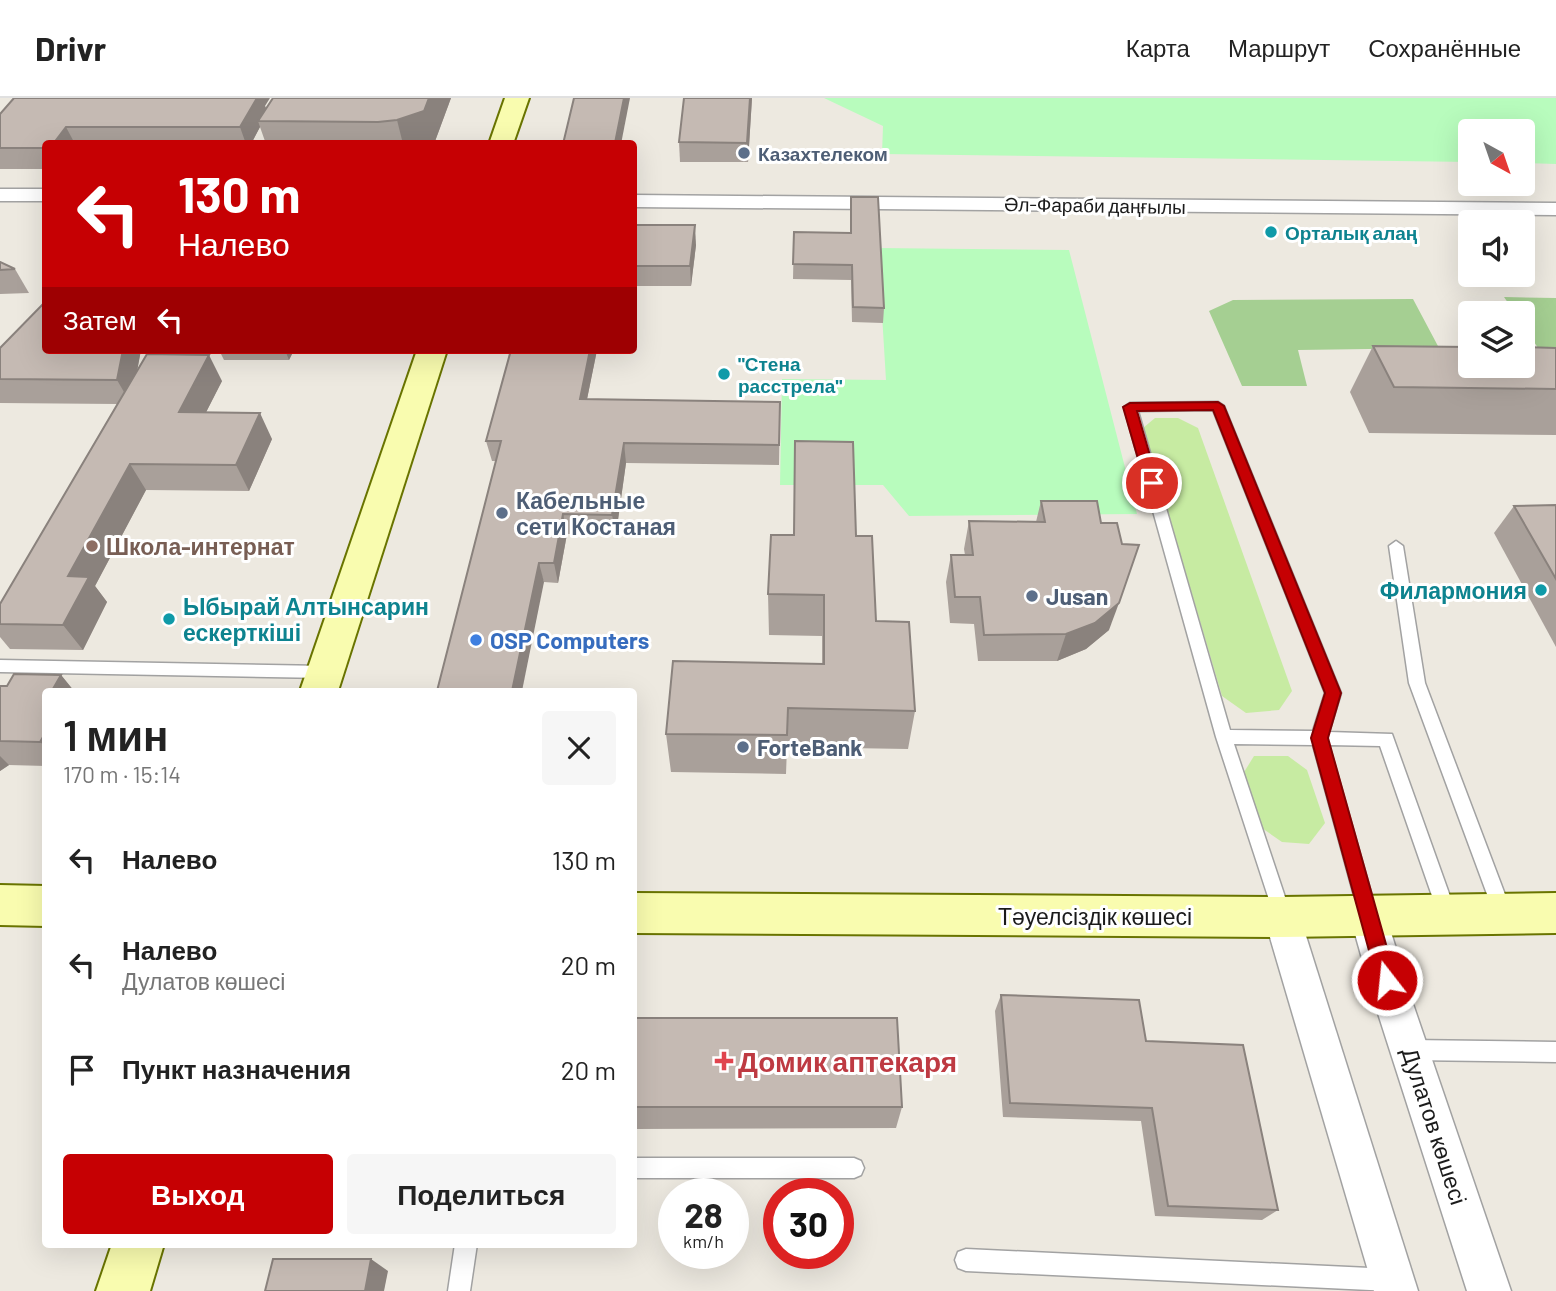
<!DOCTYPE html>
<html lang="ru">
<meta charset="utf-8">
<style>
:root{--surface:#fff;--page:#f6f6f6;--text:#222;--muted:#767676;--line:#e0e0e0;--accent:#c60003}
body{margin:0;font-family:Barlow,sans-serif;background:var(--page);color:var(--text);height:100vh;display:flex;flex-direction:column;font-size:26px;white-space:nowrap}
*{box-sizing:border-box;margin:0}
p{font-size:23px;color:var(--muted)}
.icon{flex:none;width:38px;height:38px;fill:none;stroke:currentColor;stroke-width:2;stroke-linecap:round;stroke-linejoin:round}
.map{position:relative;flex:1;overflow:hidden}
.drawer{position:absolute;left:42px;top:590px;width:595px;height:560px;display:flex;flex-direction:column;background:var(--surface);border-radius:7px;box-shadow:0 7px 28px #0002}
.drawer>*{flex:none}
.guide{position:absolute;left:42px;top:42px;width:595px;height:214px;border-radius:7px;box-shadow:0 7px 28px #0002;background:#c60003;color:#fff;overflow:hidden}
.needle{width:46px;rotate:140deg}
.buttons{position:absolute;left:1458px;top:21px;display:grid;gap:14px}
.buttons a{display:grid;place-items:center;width:77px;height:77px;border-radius:7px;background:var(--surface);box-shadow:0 7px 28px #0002;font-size:35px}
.speed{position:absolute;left:658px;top:1080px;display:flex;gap:14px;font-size:35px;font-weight:700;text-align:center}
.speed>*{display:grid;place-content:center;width:91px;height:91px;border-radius:50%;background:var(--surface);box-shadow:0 7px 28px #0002;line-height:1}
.speed small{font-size:18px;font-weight:400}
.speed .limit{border:10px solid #d22;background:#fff;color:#111}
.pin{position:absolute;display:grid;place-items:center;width:60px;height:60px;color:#fff;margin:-30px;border:4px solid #fff;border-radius:50%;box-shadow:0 2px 7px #0007}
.me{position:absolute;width:77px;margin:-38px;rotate:344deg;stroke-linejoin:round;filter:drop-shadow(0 0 5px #0008)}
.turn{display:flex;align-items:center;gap:24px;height:147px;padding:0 21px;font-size:32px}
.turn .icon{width:91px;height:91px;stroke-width:2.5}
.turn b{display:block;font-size:49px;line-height:60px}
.then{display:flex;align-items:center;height:66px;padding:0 21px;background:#0003;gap:14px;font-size:26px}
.round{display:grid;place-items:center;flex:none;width:74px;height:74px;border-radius:7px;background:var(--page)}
.overview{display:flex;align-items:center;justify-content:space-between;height:119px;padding:0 21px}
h1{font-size:42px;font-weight:600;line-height:52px}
.primary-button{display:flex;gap:14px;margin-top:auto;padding:14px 21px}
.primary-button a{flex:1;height:80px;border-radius:7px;background:var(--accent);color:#fff;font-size:28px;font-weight:600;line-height:80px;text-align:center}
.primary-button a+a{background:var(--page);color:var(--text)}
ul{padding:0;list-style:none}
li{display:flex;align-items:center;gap:21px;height:105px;padding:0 21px}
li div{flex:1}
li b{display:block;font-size:26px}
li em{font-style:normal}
header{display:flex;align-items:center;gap:42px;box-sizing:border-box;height:98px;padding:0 35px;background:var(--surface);border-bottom:2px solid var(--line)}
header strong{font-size:33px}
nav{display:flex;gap:38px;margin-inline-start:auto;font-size:24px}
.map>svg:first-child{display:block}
.grass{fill:#c7eba2}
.forest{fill:#a5cf92}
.park{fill:#b8fcbd}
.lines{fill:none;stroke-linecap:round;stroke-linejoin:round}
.lane-casing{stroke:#a2a2a2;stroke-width:3}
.street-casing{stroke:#a2a2a2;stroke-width:3}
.secondary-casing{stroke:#697400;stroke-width:4}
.lane{fill:#fff;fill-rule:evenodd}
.street{fill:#fff;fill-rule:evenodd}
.secondary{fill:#f9fcaf;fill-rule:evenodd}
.wall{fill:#a9a09a}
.shaded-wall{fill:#8a827d}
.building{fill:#c5bab3;stroke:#8a827d;stroke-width:2}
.route{fill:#c60003;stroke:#810002;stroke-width:2}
.service-dot{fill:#5c6f8a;stroke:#fff;stroke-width:2.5}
.culture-dot{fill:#0f9aa8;stroke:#fff;stroke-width:2.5}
.education-dot{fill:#8d6e63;stroke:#fff;stroke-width:2.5}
.shop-dot{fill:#3f7fe0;stroke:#fff;stroke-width:2.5}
.health-dot{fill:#e0444e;stroke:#fff;stroke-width:2.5}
.labels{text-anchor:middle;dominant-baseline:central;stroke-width:6;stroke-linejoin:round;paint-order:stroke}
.far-service-label{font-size:19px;font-weight:bold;fill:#4e5e75;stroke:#fff;text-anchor:start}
.far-street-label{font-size:19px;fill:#1b1b1b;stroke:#fff}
.far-culture-label{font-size:19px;font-weight:bold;fill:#0d838f;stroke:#fff;text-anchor:start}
.service-label{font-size:23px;font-weight:bold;fill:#4e5e75;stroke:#fff;text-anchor:start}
.education-label{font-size:23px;font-weight:bold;fill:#785e54;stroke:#fff;text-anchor:start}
.culture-label{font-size:23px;font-weight:bold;fill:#0d838f;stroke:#fff;text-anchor:end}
.shop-label{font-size:23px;font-weight:bold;fill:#366cbe;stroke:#fff;text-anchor:start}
.street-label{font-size:23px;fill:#1b1b1b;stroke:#fff}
.near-health-label{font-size:28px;font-weight:bold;fill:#be3a42;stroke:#fff;text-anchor:start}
</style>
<header>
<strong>Drivr</strong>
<nav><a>Карта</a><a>Маршрут</a><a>Сохранённые</a></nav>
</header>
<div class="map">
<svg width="1556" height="1193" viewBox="0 0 1556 1193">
<rect width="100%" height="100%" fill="#ede9e0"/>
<g class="grass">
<polygon points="1155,320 1178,320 1198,330 1292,593 1279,612 1246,615 1222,598 1143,330"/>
<polygon points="1254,658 1288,658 1307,672 1325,725 1309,746 1282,744 1259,728 1241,679"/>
</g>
<g class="forest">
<polygon points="1504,199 1556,200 1556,250 1538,250 1523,227 1522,215 1515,215"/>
<polygon points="1413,201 1439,250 1298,252 1307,288 1242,288 1209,213 1233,202"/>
</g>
<g class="park">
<polygon points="824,0 1556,0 1556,66 1523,65 1522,33 1470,33 1470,64 882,56 883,28"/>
<polygon points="878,150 1069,152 1137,416 909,418 883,387 780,387 782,281 886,282"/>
</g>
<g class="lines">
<g class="lane-casing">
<g id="lane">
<path d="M 1218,304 L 1224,308 L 1341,595 L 1329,634 L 1392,636 L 1456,815 L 1453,821 L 1447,823 L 1441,821 L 1438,815 L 1380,648 L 1329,647 L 1377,816 L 1374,822 L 1368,824 L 1362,822 L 1359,816 L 1313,647 L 1234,646 L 1291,817 L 1288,823 L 1282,825 L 1276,823 L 1216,639 L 1124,309 L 1130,305 ZM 1213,312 L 1325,595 L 1313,633 L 1230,632 L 1138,313 Z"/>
<polygon points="1396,443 1403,448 1425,585 1512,815 1509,821 1503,823 1497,821 1494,815 1409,585 1389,448"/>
<polygon points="0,562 325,568 330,570 333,574 330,578 325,580 0,574"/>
<polygon points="1410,942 1556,944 1556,964 1410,962 1403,959 1400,952 1403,945"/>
<polygon points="634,1060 854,1060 861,1063 864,1070 861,1077 854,1080 634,1080"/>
<polygon points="455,1146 477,1146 470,1193 448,1193"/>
<polygon points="966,1151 1391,1171 1399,1174 1402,1182 1399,1190 1391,1193 966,1173 958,1170 955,1162 958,1154"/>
</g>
</g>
<g class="street-casing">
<g id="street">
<rect x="0" y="91" width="46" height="12"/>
<polygon points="634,97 1556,105 1556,117 634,109"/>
<polygon points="1368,801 1381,806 1386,818 1412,903 1511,1193 1467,1193 1374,903 1350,818 1355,806"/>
<polygon points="1282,802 1295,807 1300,819 1418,1193 1374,1193 1264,819 1269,807"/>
</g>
</g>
<g class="secondary-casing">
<g id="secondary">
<polygon points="505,0 529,0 513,46 489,46"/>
<polygon points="417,252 447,252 338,593 300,593"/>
<polygon points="0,787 46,788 46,828 0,827"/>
<polygon points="634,795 1282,799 1556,795 1556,835 1282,839 634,835"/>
<polygon points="112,1146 164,1146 150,1193 96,1193"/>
</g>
</g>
<use href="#lane" class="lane"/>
<use href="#street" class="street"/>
<use href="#secondary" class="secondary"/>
</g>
<g class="wall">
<polygon points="273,0 451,0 434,46 266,46 260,29 251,46 46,46 46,71 0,71 0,16 265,8 266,10"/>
<polygon points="752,0 748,64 680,64 679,44"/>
<polygon points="851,99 884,210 883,225 852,224 851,182 793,181 794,134 850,135"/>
<polygon points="634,127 696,147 691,188 634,188"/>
<polygon points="0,164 15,171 29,195 0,196"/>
<polygon points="1373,248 1556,250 1556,337 1369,335 1350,294"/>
<polygon points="0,250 46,252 141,252 137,272 222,283 206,314 272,341 249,393 146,392 95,488 107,504 83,552 10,551 0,539 0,506 117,306 0,305"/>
<polygon points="219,252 294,252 289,262 224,262"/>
<polygon points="597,252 587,301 780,304 779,367 626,365 616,436 567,436 558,485 544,484 496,363 492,363 486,343"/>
<polygon points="1041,403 1109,532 1086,551 1057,563 978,563 974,526 950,525 946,484 951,457 965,457 964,451 969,423 1036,424"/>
<polygon points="1556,407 1556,549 1494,435 1514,408"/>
<polygon points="856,438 876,523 915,613 908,651 787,649 786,676 671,674 666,636 822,566 822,538 769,537 768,496"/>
<polygon points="61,577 74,593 46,593 46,668 9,667 0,673 0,588 7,588"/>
<polygon points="1001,897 1146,943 1278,1112 1262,1122 1155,1118 1141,1023 1003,1019 995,913"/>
<polygon points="634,920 902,1009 896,1030 634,1031"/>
</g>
<g class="shaded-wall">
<polygon points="256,0 270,0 265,8 268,15 258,23 260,29 251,46 246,46 240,29"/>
<polygon points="429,0 451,0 434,46 403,46 397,22"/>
<polygon points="624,0 630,0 621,46 615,46"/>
<polygon points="750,0 752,0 748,64 747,45"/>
<polygon points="66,29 75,46 53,46"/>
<polygon points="695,127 696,147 691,188 690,168"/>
<polygon points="123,252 141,252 131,306 117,282"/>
<polygon points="285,252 294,252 289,262"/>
<polygon points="590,252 597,252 583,321 580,301"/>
<polygon points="209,257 222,283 193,340 179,314"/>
<polygon points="260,315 272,341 249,393 236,367"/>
<polygon points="624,345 626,365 616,436 612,417"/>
<polygon points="130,366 146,392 95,488 107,504 83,552 63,527 68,478"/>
<polygon points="563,416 567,436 558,485 554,465"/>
<polygon points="539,465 544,484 522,593 512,593"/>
<polygon points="1119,505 1109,532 1086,551 1057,563 1066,536"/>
<polygon points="61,577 74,593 58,593 54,589"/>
<polygon points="46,634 46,649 40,644"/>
<polygon points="0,658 9,667 0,673"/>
<polygon points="371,1161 388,1173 384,1193 365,1193"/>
</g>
<g class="building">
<polygon points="14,0 257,0 240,29 66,29 53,46 46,46 46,50 0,50 0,16"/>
<polygon points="273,0 429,0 424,13 397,22 378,24 258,23"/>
<polygon points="574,0 624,0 615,45 563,46"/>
<polygon points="684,0 750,0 747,45 679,44"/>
<polygon points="851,99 878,99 884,210 853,209 852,167 793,166 794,134 851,135"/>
<polygon points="634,127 695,127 690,168 634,168"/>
<polygon points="0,164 15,171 0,172"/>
<polygon points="46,203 46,252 123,252 117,282 0,281 0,250"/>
<polygon points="1373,248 1470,249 1470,268 1522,268 1522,249 1556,250 1556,291 1394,289"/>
<polygon points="511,252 590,252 580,301 780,304 779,347 624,345 612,417 563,416 554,465 539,465 512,593 437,593 501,343 486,343"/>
<polygon points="147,256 209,257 179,314 260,315 236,367 130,366 68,478 89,479 63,527 0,526 0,506"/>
<polygon points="795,343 853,344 856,438 872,438 876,523 909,524 915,613 788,610 787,637 666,636 673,563 824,566 824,497 768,496 771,437 794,437"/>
<polygon points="1041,403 1097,403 1101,425 1117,425 1122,446 1139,447 1119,505 1095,525 1066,536 984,537 980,499 955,499 951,457 973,457 969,423 1045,424"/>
<polygon points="1556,407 1556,481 1514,408"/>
<polygon points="14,576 61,577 54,589 68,590 66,593 46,593 46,634 40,644 0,643 0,588 7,588"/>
<polygon points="1001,897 1139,902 1146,943 1243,947 1278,1112 1168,1108 1152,1010 1010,1005"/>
<polygon points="634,920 897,920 902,1009 634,1009"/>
<polygon points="273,1161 371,1161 365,1193 265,1193"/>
</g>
<polygon class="route" points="1218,304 1224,308 1341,595 1328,640 1396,882 1393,888 1387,891 1380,888 1377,882 1311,640 1325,595 1213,312 1137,313 1158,385 1152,390 1145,385 1123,309 1130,305"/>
<g class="service-dot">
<circle cx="744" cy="55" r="7"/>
<circle cx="502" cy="415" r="7"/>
<circle cx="1032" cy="498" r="7"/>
<circle cx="743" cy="649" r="7"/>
</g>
<g class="culture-dot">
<circle cx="1271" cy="134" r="7"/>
<circle cx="724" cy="276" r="7"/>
<circle cx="1541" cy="492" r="7"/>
<circle cx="169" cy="521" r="7"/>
</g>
<circle class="education-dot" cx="92" cy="448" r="7"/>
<circle class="shop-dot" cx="476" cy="542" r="7"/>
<path class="health-dot" d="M720.5 952.5h7v7h7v7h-7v7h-7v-7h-7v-7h7z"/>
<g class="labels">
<g class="far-service-label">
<text x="758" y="55">Казахтелеком</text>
</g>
<g class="far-street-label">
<text transform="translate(1095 107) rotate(1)">Әл-Фараби даңғылы</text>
</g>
<g class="far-culture-label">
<text x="1285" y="134">Орталық алаң</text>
<text x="738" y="265">"Стена<tspan x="738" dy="22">расстрела"</tspan></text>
</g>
<g class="service-label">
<text x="516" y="402">Кабельные<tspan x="516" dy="26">сети Костаная</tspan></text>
<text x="1046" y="498">Jusan</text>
<text x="757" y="649">ForteBank</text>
</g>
<g class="education-label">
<text x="106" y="448">Школа-интернат</text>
</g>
<g class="culture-label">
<text x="1527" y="492">Филармония</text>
<text x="183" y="508" text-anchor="start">Ыбырай Алтынсарин<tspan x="183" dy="26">ескерткіші</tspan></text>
</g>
<g class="shop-label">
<text x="490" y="542">OSP Computers</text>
</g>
<g class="street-label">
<text x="1095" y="818">Тәуелсіздік көшесі</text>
<text transform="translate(1435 1028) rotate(72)">Дулатов көшесі</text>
</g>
<g class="near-health-label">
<text x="738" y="963">Домик аптекаря</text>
</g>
</g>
</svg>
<div class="buttons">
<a><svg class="needle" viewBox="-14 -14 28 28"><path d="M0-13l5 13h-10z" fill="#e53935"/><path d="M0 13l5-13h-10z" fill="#767676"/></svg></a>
<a><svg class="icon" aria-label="sound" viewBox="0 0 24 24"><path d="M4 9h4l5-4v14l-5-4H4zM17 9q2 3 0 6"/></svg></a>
<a><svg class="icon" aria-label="layers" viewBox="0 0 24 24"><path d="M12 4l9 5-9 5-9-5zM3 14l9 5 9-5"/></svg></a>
</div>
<div class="speed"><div>28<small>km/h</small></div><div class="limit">30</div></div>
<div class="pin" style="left:1152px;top:385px;background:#d93025"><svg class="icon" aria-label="arrive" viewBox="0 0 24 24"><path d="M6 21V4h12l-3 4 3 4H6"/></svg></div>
<svg class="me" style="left:1387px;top:882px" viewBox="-20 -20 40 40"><circle r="17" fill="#c60003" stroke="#fff" stroke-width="3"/><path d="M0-11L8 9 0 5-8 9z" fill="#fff"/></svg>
<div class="guide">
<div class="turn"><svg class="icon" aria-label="left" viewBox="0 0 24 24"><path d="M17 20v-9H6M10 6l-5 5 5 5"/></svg><div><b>130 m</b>Налево</div></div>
<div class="then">Затем<svg class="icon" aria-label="left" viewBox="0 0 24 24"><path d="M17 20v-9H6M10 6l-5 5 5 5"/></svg></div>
</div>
<section class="drawer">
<div class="overview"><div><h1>1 мин</h1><p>170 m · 15:14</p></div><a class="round"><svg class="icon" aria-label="close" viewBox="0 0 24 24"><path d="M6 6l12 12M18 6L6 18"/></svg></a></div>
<ul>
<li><svg class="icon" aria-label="left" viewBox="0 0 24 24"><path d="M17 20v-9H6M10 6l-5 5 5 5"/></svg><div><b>Налево</b></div><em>130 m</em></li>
<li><svg class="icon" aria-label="left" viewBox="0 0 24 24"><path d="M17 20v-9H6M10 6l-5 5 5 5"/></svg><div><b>Налево</b><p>Дулатов көшесі</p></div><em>20 m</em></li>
<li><svg class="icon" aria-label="arrive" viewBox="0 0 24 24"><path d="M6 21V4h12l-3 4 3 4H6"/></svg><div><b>Пункт назначения</b></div><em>20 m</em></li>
</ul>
<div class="primary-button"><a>Выход</a><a>Поделиться</a></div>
</section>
</div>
